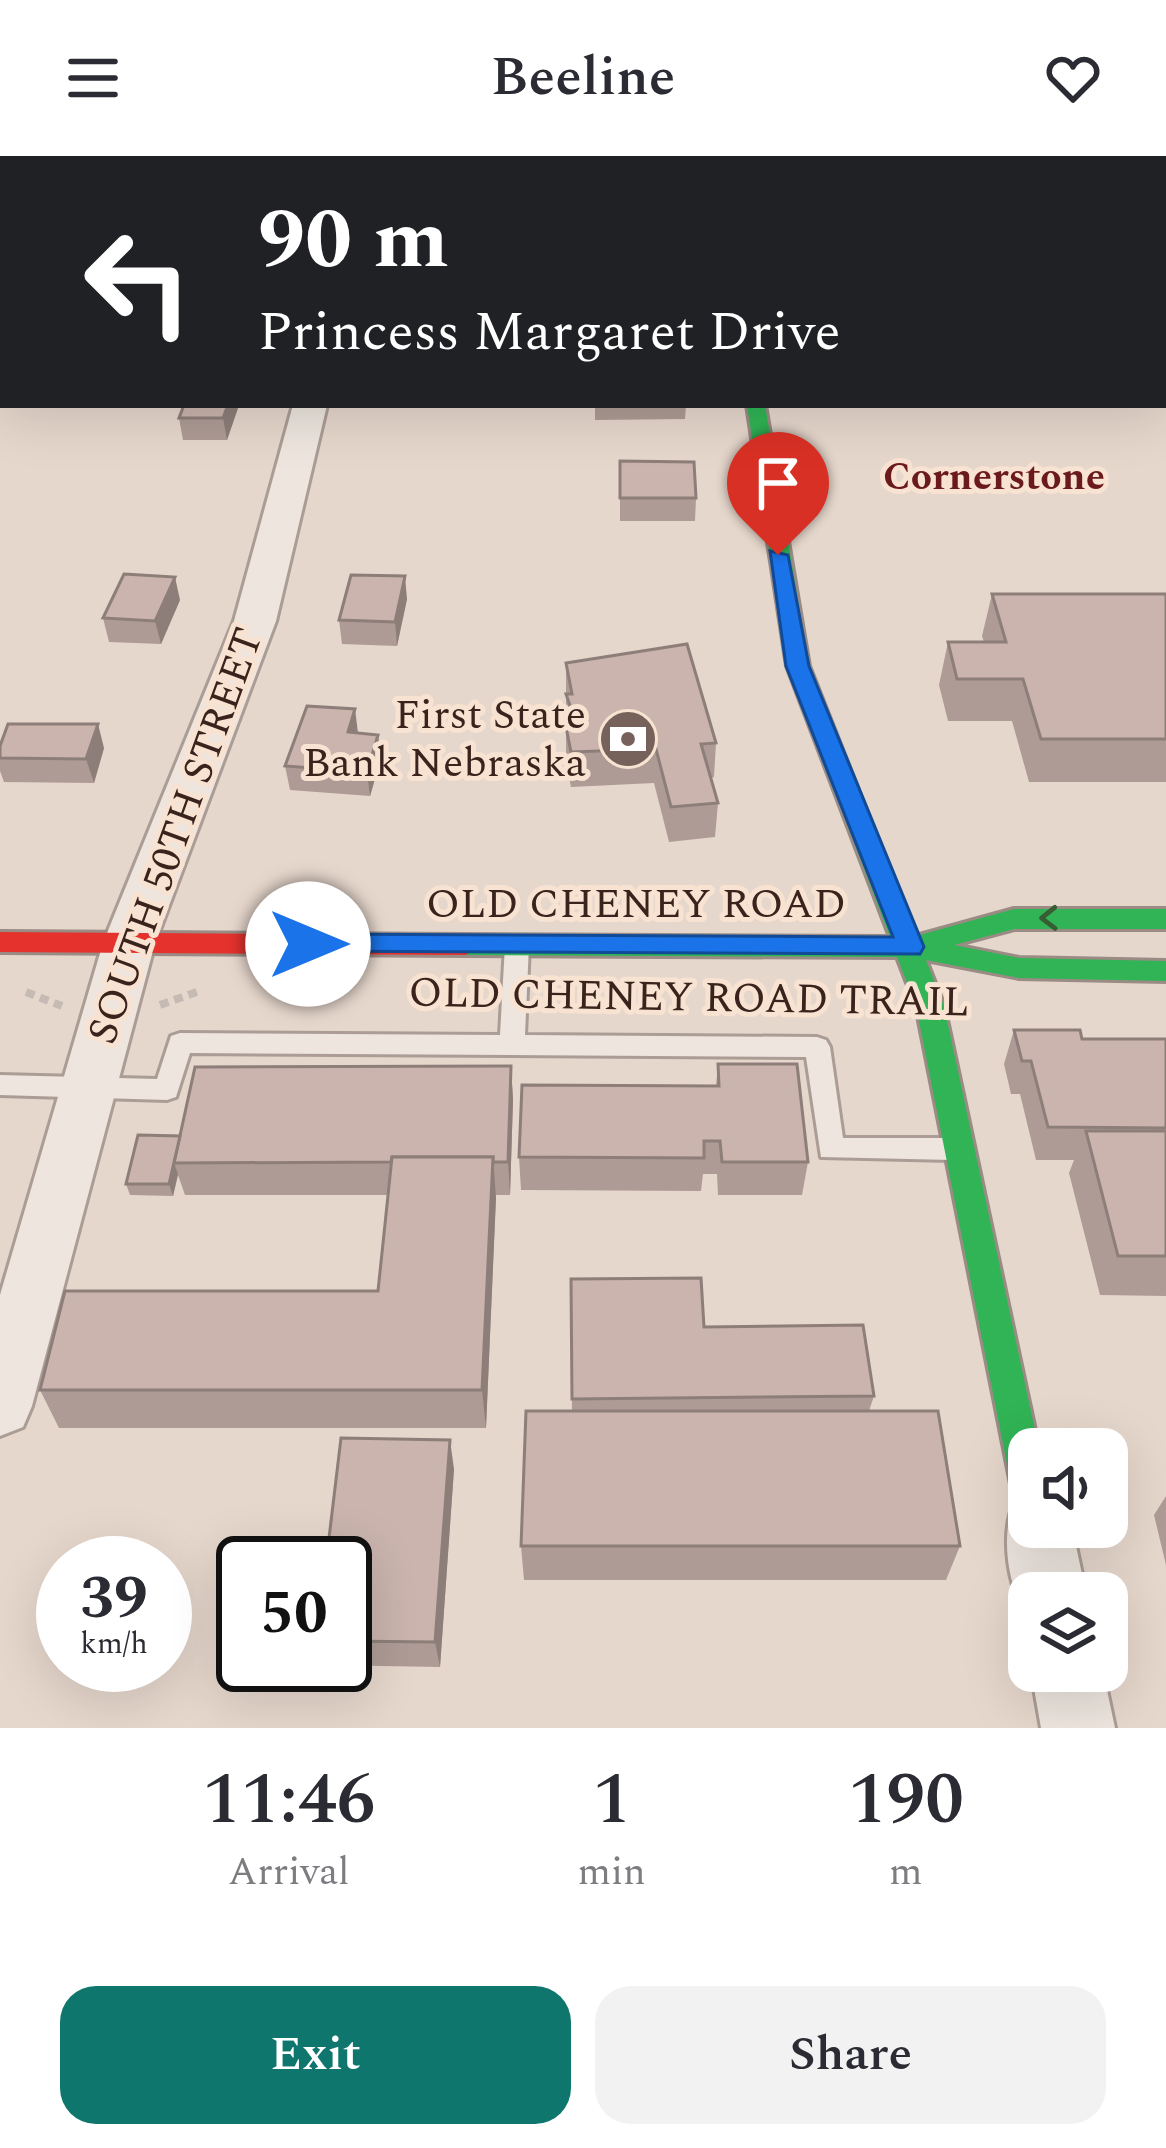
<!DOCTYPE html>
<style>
:root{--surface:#fff;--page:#f2f2f3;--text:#2b2b33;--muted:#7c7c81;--accent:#0f766e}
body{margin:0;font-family:Spectral,serif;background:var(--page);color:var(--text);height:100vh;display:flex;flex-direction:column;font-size:45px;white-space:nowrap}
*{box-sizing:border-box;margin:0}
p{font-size:39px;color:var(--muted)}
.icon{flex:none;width:66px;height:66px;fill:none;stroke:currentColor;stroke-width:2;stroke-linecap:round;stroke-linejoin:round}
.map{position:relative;height:1572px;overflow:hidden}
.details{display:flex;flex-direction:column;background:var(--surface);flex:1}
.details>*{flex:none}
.top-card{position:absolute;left:0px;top:0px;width:1167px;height:252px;box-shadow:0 12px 48px #0002;background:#202124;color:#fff;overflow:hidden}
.fabs{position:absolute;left:1008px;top:1272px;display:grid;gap:24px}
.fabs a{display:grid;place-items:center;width:120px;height:120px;border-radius:24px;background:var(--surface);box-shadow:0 12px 48px #0002;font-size:60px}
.speed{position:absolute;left:36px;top:1380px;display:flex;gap:24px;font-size:60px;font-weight:700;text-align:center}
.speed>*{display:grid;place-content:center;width:156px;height:156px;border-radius:50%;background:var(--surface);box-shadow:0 12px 48px #0002;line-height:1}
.speed small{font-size:30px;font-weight:400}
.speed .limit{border:6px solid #111;border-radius:18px;background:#fff;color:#111}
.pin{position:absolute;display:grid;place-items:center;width:102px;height:102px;color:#fff;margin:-123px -51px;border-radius:50% 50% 50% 0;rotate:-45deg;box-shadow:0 0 12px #0007}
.pin .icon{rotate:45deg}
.me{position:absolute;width:132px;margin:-66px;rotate:90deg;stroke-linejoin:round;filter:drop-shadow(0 0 9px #0008)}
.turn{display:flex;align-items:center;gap:42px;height:252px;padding:0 60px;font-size:54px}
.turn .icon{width:156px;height:156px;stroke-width:2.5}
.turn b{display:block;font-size:84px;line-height:102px}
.eta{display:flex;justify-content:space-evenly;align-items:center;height:204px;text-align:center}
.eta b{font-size:72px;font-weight:600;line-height:84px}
.button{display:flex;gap:24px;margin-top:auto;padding:24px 60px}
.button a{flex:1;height:138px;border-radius:36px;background:var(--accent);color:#fff;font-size:48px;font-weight:600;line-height:138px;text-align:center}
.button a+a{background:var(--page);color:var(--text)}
header{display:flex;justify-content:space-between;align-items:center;height:156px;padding:0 60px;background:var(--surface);font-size:54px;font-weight:600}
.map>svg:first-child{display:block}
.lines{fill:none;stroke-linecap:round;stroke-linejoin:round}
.lane-casing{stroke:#ab9d95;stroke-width:6}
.street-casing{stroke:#ab9d95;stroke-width:6}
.fast-casing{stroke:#9a8c85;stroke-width:6}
.jam-casing{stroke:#9a8c85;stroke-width:6}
.path{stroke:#c6bbb4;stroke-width:8;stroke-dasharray:9 6;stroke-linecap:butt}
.lane{fill:#ede5de;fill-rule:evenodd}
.street{fill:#ede5de;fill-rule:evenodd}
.fast{fill:#30b455;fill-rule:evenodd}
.jam{fill:#e5322d;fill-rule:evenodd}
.wall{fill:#ae9b95}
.shaded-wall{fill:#8d7e79}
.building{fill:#cab4ad;stroke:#8d7e79;stroke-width:3}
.oneway{stroke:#365d33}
.route{fill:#1a73e8;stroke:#114b97;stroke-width:3}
.labels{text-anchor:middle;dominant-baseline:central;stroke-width:10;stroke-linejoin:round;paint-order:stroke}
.far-neighbourhood-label{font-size:39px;font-weight:bold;fill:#6a191c;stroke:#f8e2d1}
.poi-label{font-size:42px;fill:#3a231c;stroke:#f8e2d1;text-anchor:end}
.street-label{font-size:42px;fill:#3a231c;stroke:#f8e2d1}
</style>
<header><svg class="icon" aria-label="menu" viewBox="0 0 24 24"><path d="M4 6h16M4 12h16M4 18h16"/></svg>Beeline<svg class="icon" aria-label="heart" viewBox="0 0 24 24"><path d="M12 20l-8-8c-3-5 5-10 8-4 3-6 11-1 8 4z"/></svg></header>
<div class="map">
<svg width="1166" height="1572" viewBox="0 0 1166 1572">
<rect width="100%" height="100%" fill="#e6d7cc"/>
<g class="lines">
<g class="lane-casing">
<polygon id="lane" points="517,780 529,789 525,879 817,881 826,884 830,891 843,982 952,982 962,985 965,993 962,1001 952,1004 821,1001 806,901 190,897 176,941 167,944 0,939 0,919 157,923 171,880 180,877 500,879 505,789"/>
</g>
<g class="street-casing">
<g id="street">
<polygon points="356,0 384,0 355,3"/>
<polygon points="705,0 733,0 734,3 706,3"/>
<polygon points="293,249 327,249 276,465 155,787 32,1250 23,1271 0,1280 0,1139 103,787 234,465"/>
<path d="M 1029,1341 L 1029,1371 L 1072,1371 L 1086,1437 L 1029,1437 L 1029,1463 C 1008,1434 1000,1381 1014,1347 Z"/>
<polygon points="1031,1515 1103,1515 1115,1572 1041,1572"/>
</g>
</g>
<g class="fast-casing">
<polygon id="fast" points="747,249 765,249 809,510 916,780 1014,753 1166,753 1166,773 1014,773 954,789 1019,802 1166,805 1166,825 1019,822 926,804 944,850 1039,1293 1029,1293 1029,1345 1016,1340 1011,1328 916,850 897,801 466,799 452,789 466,779 890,781 787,510"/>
</g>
<g class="jam-casing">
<polygon id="jam" points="0,776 466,779 480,789 466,799 0,796"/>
</g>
<g class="path">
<polyline points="26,836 62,850"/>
<polyline points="160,849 197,836"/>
</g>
<use href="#lane" class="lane"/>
<use href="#street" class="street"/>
<use href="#fast" class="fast"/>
<use href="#jam" class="jam"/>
</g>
<g class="wall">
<polygon points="975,0 1059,0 1050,3 975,3"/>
<polygon points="184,249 239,249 227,284 183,284 179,262"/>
<polygon points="595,249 686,249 685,263 595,264"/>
<polygon points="620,305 696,342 695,365 620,365"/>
<polygon points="992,438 1166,438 1166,626 1029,626 1012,565 948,565 939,529 948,486 984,486 982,480"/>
<polygon points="407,443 397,490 342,488 339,464"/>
<polygon points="180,444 161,488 109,486 103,462"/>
<polygon points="566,507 716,587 714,621 711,622 718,647 715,681 669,686 654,627 571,631 566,605"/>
<polygon points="358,577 381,602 370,640 290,634 285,610"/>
<polygon points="0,590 104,592 94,627 4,626 0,615"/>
<polygon points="1014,874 1082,883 1166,883 1166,1140 1100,1139 1069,1017 1074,1004 1036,1004 1020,938 1011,938 1004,908"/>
<polygon points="718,908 808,1006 802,1039 718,1039 717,1018 703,1018 701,1035 521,1034 519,1001 716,930"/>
<polygon points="511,910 513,944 510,1039 496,1039 486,1272 59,1272 40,1234 378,1135 388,1039 185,1039 178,1019 173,1040 130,1039 126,1028 180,980"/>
<polygon points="571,1123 704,1171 874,1240 869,1255 960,1390 946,1424 524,1424 521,1390 572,1255"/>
<polygon points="454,1313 440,1511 325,1509 345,1509 345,1407"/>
<polygon points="1166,1340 1166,1409 1154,1359"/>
</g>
<g class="shaded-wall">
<polygon points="1030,0 1059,0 1050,3 1019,3"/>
<polygon points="228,249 239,249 227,284 223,262"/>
<polygon points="405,420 407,443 397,490 395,466"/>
<polygon points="175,421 180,444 161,488 155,465"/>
<polygon points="355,553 358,577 348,576"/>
<polygon points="98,568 104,592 94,627 86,603"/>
<polygon points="378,579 381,602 370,640 367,616"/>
<polygon points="511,910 513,944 510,1039 508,1006"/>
<polygon points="493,1001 496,1042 486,1272 482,1234"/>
<polygon points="174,1007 178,1018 173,1040 169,1028"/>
<polygon points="450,1284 454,1313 440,1511 435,1486"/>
</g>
<g class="building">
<polygon points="92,0 90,3 27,1 27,0"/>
<polygon points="992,0 1029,0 1019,3 998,3"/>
<polygon points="786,2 837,2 838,3 787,3"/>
<polygon points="184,249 228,249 223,262 179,262"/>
<polygon points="620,305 694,306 696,342 620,342"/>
<polygon points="124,418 175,421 155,465 103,462"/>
<polygon points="351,419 405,420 395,466 339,464"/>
<polygon points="992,438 1166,438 1166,583 1041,583 1023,523 957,523 948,486 1006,486"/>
<polygon points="687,488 716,587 701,588 718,647 671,651 656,593 571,596 566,571 577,570 566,538 572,538 566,507"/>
<polygon points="307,550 355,553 348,576 378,579 367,616 285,610"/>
<polygon points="8,568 98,568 86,603 0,602 0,590"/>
<polygon points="1014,874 1080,874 1082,883 1166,883 1166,972 1048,971 1031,905 1022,905"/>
<polygon points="718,908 797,908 808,1006 722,1006 720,985 704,985 704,1002 519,1001 522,929 719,930"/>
<polygon points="511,910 508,1006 493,1006 493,1001 392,1001 391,1006 174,1007 195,911"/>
<polygon points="1086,975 1166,975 1166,1100 1118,1100"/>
<polygon points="138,979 180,980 169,1028 126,1028"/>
<polygon points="392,1001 493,1001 482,1234 40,1234 65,1135 378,1135"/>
<polygon points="701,1122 704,1171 863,1169 874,1240 572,1243 571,1123"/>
<polygon points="526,1255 938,1255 960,1390 521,1390"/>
<polygon points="341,1282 450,1284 435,1486 345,1485 345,1407 326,1407"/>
</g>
<defs><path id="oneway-chevron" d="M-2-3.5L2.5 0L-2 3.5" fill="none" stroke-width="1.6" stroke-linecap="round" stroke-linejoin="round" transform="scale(3)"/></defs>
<use class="oneway" href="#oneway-chevron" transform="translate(1049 762) rotate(179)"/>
<polygon class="route" points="770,395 788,399 809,510 924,791 920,798 299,795 295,788 308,778 893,781 786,510"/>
<defs>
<g id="bank-disc" transform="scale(3)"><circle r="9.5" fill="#76625a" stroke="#f8e2d1"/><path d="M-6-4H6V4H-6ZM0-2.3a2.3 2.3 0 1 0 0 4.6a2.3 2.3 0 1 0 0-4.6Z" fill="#fff"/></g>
</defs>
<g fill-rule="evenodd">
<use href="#bank-disc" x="628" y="583"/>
</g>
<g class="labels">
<g class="far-neighbourhood-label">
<text x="994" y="321">Cornerstone</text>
</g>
<g class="poi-label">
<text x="586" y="559">First State<tspan x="586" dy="48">Bank Nebraska</tspan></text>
</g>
<g class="street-label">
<text transform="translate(176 680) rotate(-70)">SOUTH 50TH STREET</text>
<text x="636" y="748">OLD CHENEY ROAD</text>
<text transform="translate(689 842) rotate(1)">OLD CHENEY ROAD TRAIL</text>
</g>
</g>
</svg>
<div class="fabs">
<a><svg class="icon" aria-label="sound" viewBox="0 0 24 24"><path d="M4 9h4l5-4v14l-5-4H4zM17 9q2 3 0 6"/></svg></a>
<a><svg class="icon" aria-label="layers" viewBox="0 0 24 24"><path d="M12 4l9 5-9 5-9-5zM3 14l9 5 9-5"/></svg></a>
</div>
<div class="speed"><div>39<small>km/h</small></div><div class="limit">50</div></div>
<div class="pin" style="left:778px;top:399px;background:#d93025"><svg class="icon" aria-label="arrive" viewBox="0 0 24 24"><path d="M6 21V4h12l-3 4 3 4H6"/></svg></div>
<svg class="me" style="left:308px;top:788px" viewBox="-20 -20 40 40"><circle r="19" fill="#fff"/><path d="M0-13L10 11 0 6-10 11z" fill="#1a73e8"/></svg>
<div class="top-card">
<div class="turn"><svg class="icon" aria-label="left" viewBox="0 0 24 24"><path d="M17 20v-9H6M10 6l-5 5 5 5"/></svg><div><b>90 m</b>Princess Margaret Drive</div></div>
</div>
</div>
<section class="details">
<div class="eta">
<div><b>11:46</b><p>Arrival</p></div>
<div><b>1</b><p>min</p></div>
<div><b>190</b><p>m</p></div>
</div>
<div class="button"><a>Exit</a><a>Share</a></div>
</section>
